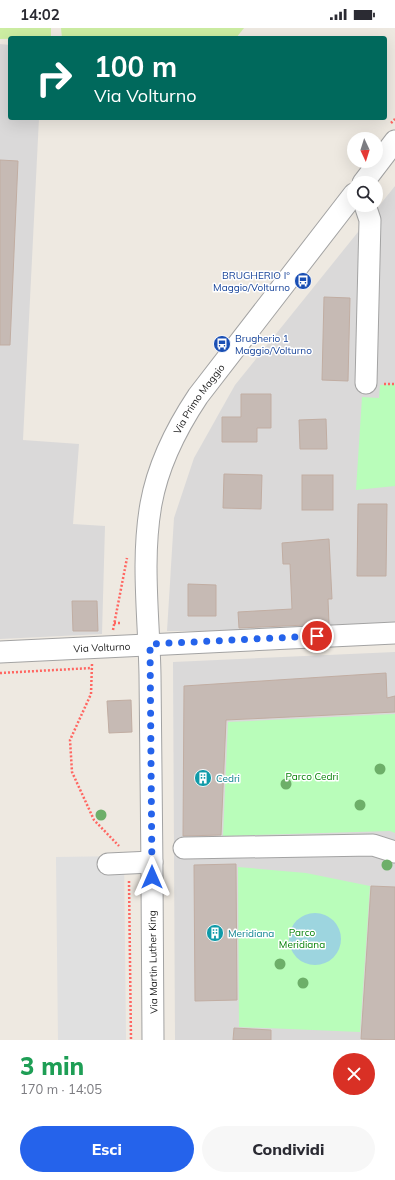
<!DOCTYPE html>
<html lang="it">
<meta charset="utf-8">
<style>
:root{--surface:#fff;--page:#f7f7f7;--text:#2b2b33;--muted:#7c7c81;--accent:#2563eb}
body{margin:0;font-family:Mulish,sans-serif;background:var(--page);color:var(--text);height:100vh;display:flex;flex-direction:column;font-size:15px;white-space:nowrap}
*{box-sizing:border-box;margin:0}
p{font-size:13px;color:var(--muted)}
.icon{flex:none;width:22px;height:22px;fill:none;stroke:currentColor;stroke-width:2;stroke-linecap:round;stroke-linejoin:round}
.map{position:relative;height:1012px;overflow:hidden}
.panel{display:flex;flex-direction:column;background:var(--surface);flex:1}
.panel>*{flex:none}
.banner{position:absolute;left:8px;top:8px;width:379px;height:84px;border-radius:4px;box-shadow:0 4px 16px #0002;background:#00695c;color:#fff;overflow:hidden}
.needle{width:26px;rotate:176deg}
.controls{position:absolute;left:347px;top:104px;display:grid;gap:8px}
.controls a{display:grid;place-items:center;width:36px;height:36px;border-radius:50%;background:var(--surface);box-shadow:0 4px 16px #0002;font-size:20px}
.pin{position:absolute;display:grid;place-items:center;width:34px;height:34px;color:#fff;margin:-17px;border:2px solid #fff;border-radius:50%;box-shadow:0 1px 4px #0007}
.me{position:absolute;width:44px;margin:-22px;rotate:0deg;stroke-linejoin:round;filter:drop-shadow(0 0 3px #0008)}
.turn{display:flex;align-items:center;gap:14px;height:84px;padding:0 20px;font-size:18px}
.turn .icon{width:52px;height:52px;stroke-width:2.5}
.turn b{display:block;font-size:28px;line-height:34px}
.round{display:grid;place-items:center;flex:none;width:42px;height:42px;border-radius:21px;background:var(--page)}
.headline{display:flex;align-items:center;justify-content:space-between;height:68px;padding:0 20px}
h1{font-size:24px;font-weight:800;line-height:30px;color:#1e9e55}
.primary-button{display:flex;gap:8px;margin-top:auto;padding:8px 20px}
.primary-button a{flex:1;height:46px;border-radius:24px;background:var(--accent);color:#fff;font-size:16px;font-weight:800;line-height:46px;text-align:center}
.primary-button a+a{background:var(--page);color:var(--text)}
.status{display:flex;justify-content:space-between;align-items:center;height:28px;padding:0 20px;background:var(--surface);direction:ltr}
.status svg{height:11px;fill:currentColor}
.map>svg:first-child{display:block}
.residential{fill:#dad9d9}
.grass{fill:#cceda2}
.park{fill:#b9fdba}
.parking{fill:#e0e0e0}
.water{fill:#9dd5df}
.building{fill:#c6bab4;stroke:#c1ada2}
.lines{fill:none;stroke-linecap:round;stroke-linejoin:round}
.minor-casing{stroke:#a3a3a3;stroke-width:23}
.path{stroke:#ff6661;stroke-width:2.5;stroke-dasharray:2 2;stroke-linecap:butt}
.minor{stroke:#fff;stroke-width:21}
.tree{fill:#6daf69}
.route{stroke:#2563eb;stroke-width:7;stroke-dasharray:0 12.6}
.labels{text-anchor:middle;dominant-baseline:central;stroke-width:3;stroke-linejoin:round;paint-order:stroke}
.transit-label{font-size:10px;fill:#164399;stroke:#fff;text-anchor:end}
.street-label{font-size:10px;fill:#1c1c1c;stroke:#fff}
.park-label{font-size:10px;fill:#048006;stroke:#fff}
.culture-label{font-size:10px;fill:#0d838f;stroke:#fff;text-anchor:start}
</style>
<div class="status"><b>14:02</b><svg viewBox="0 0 49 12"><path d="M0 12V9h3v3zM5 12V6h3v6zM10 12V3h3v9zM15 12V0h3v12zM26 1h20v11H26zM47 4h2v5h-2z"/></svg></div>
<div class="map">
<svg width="395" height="1012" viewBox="0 0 395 1012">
<rect width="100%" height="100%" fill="#eee9e1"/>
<g class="residential">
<polygon points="0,16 10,17 10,90 39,90 23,412 79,416 73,496 105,498 102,606 0,611"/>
<polygon points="395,158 395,596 239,603 167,603 174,490 194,430 235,357"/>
<polygon points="395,624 395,1012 175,1012 173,634"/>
</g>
<g class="grass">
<polygon points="0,0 51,0 51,10 0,11"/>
<polygon points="61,0 244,0 236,10 62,10"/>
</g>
<g class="park">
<polygon points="395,356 395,458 356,462 362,369 379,370 380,357"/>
<polygon points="395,686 395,805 390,803 223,808 228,694"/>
<polygon points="238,839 306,845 370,858 360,1004 239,999"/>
</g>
<polygon class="parking" points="124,828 126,1012 58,1012 56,829"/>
<circle class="water" cx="315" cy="911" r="26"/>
<g class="building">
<polygon points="0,132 18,133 10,317 0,317"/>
<polygon points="324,269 350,270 348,353 322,352"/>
<polygon points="241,366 271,366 271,400 257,400 257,414 222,414 222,389 241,389"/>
<polygon points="326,391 327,421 300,421 299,392"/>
<polygon points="224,446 262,447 261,481 223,480"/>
<rect x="302" y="447" width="31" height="35"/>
<polygon points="358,476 387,476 386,548 357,548"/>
<polygon points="329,511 332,571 328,571 329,596 239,600 238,584 292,581 290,536 283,536 282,515"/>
<polygon points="188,556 216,557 216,588 188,588"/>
<polygon points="72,573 97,573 98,603 73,603"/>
<polygon points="386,645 387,670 395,668 395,684 226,692 221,807 183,808 184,658"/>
<polygon points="131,672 132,704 109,705 107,673"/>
<polygon points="236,836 237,972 195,973 194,837"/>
<polygon points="371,858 395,859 395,1012 361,1011"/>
<polygon points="234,1000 271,1002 271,1012 233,1012"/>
</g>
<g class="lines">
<g class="minor-casing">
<g id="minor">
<polyline points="363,155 395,113"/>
<polyline points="365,177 370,192 366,355"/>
<path id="s1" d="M 0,624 L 395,605"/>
<polyline points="184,820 373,817 395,824"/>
<polyline points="108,836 152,834"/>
<path id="s2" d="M 153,1012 C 152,890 152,769 150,647 C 149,591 141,532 151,476 C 158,437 176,401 198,368 L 354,166"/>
</g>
</g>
<g class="path">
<polyline points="391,95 395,91"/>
<polyline points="384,356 395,356"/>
<polyline points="114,595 122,595"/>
<polyline points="113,602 127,530"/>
<polyline points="92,636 91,666 70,712 72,744 94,792 119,818"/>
<polyline points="0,645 92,640"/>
<polyline points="129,853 131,1012"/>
</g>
<use href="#minor" class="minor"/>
</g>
<g class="tree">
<circle cx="380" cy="741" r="5.5"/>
<circle cx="286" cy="756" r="5.5"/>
<circle cx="360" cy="777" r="5.5"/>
<circle cx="101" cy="787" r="5.5"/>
<circle cx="387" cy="837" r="5.5"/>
<circle cx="280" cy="936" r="5.5"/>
<circle cx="303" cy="955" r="5.5"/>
</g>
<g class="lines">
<polyline class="route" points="152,849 150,616 317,608"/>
</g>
<defs>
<g id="bus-disc" transform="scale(0.9)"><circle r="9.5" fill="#1a4fb4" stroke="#fff"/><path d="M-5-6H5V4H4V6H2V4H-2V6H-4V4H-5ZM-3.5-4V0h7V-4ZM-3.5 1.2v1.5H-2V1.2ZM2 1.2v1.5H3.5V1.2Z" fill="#fff"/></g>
<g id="building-disc" transform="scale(0.9)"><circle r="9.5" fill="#0f9aa8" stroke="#fff"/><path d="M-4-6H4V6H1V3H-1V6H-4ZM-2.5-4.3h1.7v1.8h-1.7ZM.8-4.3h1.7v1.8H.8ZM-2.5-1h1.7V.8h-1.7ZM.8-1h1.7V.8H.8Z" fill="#fff"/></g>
</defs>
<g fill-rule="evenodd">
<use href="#bus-disc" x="303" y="253"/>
<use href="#bus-disc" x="222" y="316"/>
<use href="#building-disc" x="203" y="750"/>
<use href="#building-disc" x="215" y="905"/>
</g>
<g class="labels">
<g class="transit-label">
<text x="290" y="247">BRUGHERIO I°<tspan x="290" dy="12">Maggio/Volturno</tspan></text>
<text x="235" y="310" text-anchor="start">Brugherio 1<tspan x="235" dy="12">Maggio/Volturno</tspan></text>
</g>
<g class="street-label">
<text stroke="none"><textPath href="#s2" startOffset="653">Via Primo Maggio</textPath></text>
<text stroke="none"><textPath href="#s1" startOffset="102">Via Volturno</textPath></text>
<text transform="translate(153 934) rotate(-91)">Via Martin Luther King</text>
</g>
<g class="park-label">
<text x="312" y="748">Parco Cedri</text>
<text x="302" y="904">Parco<tspan x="302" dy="12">Meridiana</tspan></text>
</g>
<g class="culture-label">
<text x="216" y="750">Cedri</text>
<text x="228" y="905">Meridiana</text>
</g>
</g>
</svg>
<div class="controls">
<a><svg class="needle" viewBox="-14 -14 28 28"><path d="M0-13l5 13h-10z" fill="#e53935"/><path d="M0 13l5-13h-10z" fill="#7c7c81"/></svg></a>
<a><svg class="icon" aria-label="search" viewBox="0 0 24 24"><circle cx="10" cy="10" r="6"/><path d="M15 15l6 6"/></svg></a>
</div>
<div class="pin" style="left:317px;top:608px;background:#d93025"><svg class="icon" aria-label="arrive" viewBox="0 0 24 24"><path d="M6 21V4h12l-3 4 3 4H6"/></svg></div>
<svg class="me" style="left:152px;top:849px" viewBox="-20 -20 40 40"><path d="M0-17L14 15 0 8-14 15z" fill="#2563eb" stroke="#fff" stroke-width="4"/></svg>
<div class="banner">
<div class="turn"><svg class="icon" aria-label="right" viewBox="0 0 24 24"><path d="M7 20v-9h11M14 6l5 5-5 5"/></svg><div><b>100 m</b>Via Volturno</div></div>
</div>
</div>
<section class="panel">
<div class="headline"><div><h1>3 min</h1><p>170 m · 14:05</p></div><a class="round" style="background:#d93025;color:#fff"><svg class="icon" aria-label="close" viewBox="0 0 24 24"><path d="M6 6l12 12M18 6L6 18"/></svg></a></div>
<div class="primary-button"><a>Esci</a><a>Condividi</a></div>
</section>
